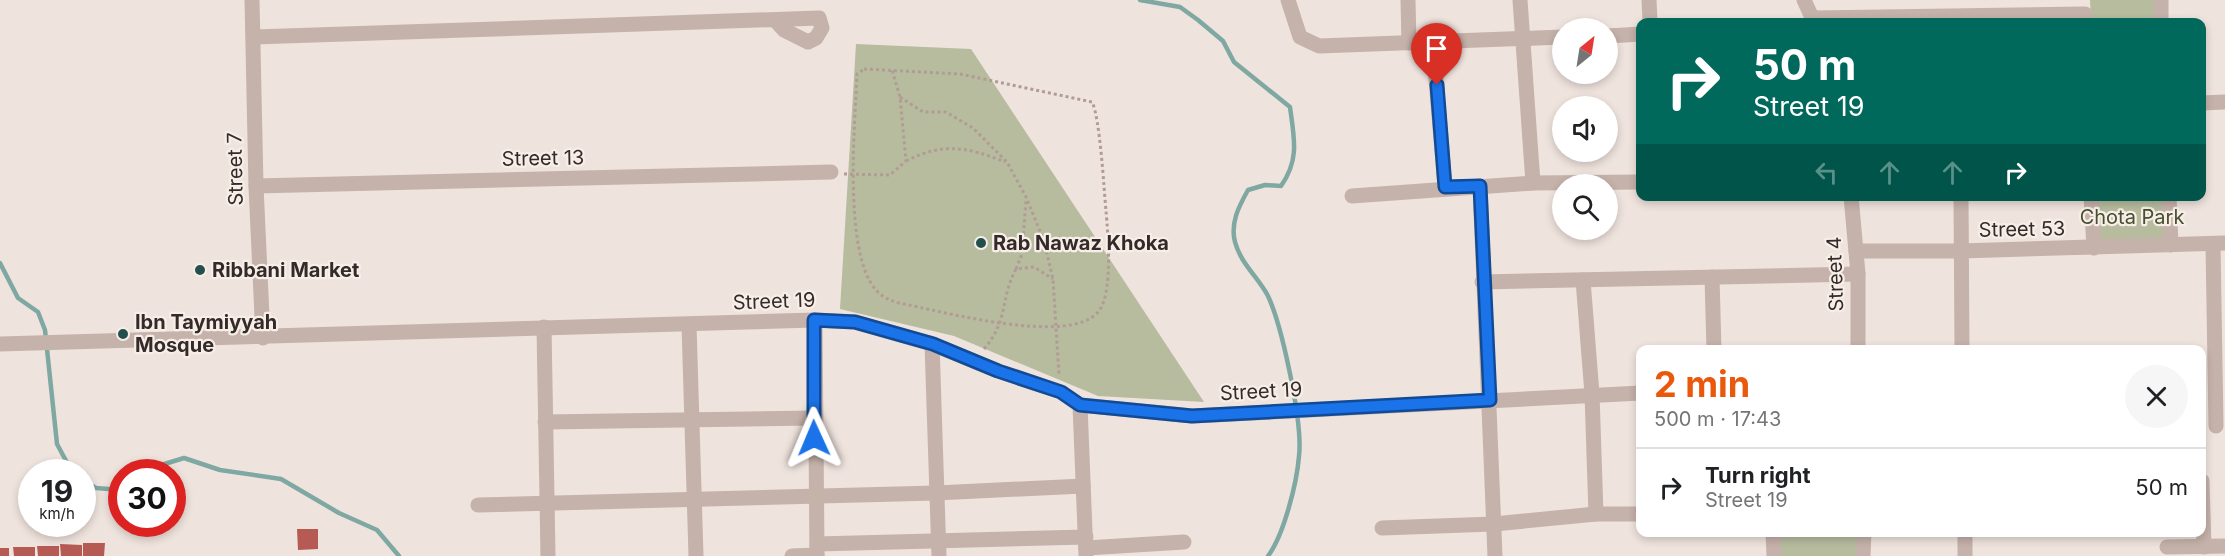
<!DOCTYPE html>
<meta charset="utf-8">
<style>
:root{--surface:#fff;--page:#f6f6f6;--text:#202124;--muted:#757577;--line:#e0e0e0;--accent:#ea580c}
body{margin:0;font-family:Inter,sans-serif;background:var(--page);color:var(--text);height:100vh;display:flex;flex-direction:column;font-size:22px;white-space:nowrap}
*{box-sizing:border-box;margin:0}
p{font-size:20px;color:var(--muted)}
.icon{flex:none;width:33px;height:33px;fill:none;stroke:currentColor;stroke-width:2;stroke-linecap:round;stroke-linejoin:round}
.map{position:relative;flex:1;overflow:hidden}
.side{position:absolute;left:1636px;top:345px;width:570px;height:192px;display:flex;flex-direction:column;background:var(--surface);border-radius:12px;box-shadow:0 3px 9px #0003}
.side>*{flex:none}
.guide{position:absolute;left:1636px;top:18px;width:570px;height:183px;border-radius:12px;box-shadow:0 3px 9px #0003;background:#00695c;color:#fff;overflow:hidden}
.needle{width:39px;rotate:30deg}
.buttons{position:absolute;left:1552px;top:18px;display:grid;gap:12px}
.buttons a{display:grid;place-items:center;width:66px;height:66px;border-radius:50%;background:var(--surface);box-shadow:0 3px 9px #0003;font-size:30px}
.speed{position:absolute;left:18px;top:459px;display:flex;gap:12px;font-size:30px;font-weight:700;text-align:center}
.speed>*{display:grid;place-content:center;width:78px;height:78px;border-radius:50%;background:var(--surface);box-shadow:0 3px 9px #0003;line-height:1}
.speed small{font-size:15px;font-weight:400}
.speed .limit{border:9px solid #d22;background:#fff;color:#111}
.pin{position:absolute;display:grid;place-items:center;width:51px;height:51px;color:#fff;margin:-62px -26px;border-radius:50% 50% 50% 0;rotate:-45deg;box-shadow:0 0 6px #0007}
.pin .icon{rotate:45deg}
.me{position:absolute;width:66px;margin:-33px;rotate:359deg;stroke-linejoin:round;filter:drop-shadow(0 0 4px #0008)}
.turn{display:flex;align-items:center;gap:21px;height:126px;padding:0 18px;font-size:27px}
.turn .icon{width:78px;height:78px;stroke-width:2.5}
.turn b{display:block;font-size:42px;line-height:51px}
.lanes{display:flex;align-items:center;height:57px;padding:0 18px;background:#0003;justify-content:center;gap:30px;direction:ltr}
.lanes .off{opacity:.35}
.round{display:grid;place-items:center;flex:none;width:63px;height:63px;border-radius:32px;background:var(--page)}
.head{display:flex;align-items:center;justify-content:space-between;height:102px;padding:0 18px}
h1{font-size:36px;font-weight:700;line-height:45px;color:var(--accent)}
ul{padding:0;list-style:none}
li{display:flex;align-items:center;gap:18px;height:78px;padding:0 18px;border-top:2px solid var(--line)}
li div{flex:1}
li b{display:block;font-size:22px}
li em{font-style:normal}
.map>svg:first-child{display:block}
.green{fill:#b7bc9f}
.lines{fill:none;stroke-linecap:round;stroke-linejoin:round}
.stream{stroke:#7fa8a3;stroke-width:4.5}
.building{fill:#b65b53}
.path{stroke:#b19c95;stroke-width:3;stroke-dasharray:3 3;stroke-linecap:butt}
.minor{stroke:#c5b2aa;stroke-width:15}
.route-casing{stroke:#114b97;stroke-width:15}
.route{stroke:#1a73e8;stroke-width:10}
.poi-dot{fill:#23504c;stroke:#f7eee8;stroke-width:2}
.labels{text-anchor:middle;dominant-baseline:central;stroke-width:4.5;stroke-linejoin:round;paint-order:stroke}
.street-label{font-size:20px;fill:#342a29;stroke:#f7eee8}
.park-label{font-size:20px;fill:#484f30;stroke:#f7eee8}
.poi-label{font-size:20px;font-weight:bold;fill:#342a29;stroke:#f7eee8;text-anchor:start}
</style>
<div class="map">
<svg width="2225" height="556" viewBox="0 0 2225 556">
<rect width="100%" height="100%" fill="#efe3dd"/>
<g class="green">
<polygon points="2090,0 2159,0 2160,22 2091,22"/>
<polygon points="856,44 971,49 1204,402 1098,396 954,336 840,309"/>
<polygon points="2097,197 2166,197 2167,241 2098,244"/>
<polygon points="1776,533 1861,533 1861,556 1777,556"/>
</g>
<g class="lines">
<g class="stream">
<path d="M 1140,0 L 1180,7 L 1198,20 L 1223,41 L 1234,62 L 1290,107 C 1294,138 1300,159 1281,186 L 1265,185 L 1248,190 C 1239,206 1230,223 1235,242 C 1241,264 1258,277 1268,296 C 1282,326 1303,423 1299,456 C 1297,482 1284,535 1268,556"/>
<polyline points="0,263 18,298 38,312 45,330 57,444 72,472"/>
<polyline points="155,472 158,466 184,458 220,470 281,479 339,513 377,530 399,556"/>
<polyline points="82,480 96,488 122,490"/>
</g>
</g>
<g class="building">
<polygon points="297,529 318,529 318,549 298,550"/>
<polygon points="83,543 105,543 104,556 83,556"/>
<polygon points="60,544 82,545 82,556 61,556"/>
<polygon points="37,546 59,546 59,556 38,556"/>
<polygon points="13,547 35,547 35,556 14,556"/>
<rect x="0" y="548" width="9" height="8"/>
</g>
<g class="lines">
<g class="path">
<path d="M 864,69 L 960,74 L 1092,102 C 1100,117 1104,190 1106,211 C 1108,234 1113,292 1099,311 C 1071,347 941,311 899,303 C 890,300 883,298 876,290 C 843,253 855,124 857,74 Z"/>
<polyline points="900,97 923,112 946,112 973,128 1007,162 1026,197 1044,241 1053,279 1059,375"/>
<path d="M 906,161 C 943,142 968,147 1005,162"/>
<polyline points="844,174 890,175 906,161 900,97 892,70"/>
<polyline points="1016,269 1022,254 1026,200"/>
<path d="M 984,349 C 1009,320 1000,298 1016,269 L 1034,267 L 1053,279"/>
</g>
<g class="minor">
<polyline points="252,0 256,186 263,338"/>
<polyline points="1288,0 1300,37 1319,46 1563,37"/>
<polyline points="1408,0 1409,43"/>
<polyline points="1520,0 1533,183"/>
<polyline points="1649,0 1650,22"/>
<polyline points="1804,0 1814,22"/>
<polyline points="2161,0 2161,22"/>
<polyline points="1813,18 2085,14"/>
<polyline points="1608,36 1641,34"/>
<polyline points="254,37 819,18 822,28 816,38 808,42 784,30 775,20"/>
<polyline points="1433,44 1445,187"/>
<polyline points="2202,103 2225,102"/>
<polyline points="256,186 831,172"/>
<polyline points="1480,186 1495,556"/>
<polyline points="1352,196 1533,183 1641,182"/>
<polyline points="1851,196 1858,274 1858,350"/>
<polyline points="1961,196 1962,350"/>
<polyline points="2091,196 2094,248"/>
<polyline points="2169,196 2171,245"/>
<polyline points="2213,244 2216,426"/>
<polyline points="1856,251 1961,251 2225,243"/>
<polyline points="1712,277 1714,350"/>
<polyline points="1583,280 1592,394 1596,514"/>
<polyline points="1482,282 1858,274"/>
<polyline points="815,320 817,556"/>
<polyline points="689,325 696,556"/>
<polyline points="544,327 548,556"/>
<polyline points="0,344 815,320 855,322 932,344 998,371 1061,392 1080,405 1192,416 1641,393"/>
<polyline points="932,344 939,556"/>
<polyline points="1080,405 1086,556"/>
<polyline points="545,422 814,418"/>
<polyline points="2202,481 2204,547"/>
<polyline points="478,505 936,493 1083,486"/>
<polyline points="1382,528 1494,524 1596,514 1641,514"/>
<polyline points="1773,532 1774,556"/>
<polyline points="1965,532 1965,556"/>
<polyline points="817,544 1086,537"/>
<polyline points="2167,547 2225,546"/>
<polyline points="1086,548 1184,542"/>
<polyline points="792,556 817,555"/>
<polyline points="1863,556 1864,532"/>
</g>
</g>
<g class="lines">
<g class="route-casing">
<polyline id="route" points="814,438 814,320 855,322 933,344 998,371 1061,392 1080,405 1192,416 1490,400 1480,186 1445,187 1437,85"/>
</g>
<use href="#route" class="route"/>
</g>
<g class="poi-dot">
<circle cx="981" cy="243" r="6"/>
<circle cx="200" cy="270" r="6"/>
<circle cx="123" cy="334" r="6"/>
</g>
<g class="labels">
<g class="street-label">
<text transform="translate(543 158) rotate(-1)">Street 13</text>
<text transform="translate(235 169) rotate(-91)">Street 7</text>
<text transform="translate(2022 229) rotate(-1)">Street 53</text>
<text transform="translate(1835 274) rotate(-92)">Street 4</text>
<text transform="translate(774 301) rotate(-2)">Street 19</text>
<text transform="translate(1261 391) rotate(-3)">Street 19</text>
</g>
<g class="park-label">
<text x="2132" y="217">Chota Park</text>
</g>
<g class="poi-label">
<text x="993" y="243">Rab Nawaz Khoka</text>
<text x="212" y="270">Ribbani Market</text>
<text x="135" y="322">Ibn Taymiyyah<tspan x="135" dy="23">Mosque</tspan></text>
</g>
</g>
</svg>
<div class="buttons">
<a><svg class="needle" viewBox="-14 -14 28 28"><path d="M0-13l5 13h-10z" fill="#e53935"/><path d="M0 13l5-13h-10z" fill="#757577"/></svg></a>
<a><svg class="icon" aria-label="sound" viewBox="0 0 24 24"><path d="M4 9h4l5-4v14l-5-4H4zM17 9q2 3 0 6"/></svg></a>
<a><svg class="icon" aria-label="search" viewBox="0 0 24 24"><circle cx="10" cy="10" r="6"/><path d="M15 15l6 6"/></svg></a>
</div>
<div class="speed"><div>19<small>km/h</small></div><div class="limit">30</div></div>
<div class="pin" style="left:1437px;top:85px;background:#d93025"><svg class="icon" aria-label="arrive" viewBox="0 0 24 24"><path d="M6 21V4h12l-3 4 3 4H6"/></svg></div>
<svg class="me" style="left:814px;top:438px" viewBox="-20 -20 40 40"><path d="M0-17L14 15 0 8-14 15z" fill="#1a73e8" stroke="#fff" stroke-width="4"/></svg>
<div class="guide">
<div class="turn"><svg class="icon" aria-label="right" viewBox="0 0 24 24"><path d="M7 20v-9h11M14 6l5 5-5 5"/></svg><div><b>50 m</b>Street 19</div></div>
<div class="lanes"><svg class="icon off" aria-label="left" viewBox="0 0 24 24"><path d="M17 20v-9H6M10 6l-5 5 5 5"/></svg><svg class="icon off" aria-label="ahead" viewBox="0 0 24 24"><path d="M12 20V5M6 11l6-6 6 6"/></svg><svg class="icon off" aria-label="ahead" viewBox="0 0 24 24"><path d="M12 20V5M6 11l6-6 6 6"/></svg><svg class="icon" aria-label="right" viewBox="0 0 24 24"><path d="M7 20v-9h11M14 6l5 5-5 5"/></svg></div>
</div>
<section class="side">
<div class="head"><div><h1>2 min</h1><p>500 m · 17:43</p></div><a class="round"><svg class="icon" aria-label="close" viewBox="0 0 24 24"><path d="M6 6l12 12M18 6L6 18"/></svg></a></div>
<ul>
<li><svg class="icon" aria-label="right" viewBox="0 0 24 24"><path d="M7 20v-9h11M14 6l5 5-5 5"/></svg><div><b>Turn right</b><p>Street 19</p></div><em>50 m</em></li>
</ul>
</section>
</div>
